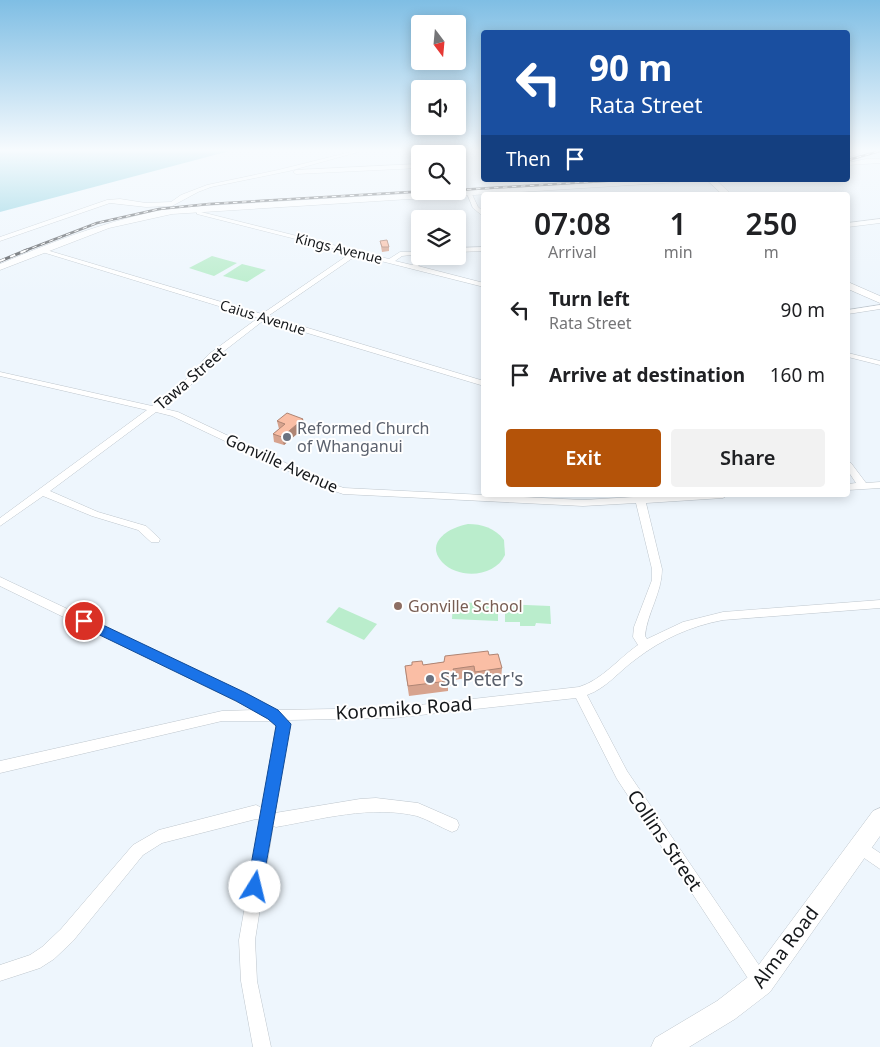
<!DOCTYPE html>
<style>
:root{--surface:#fff;--page:#f2f2f2;--text:#202124;--muted:#757577;--accent:#b45309}
body{margin:0;font-family:"Noto Sans",sans-serif;background:var(--page);color:var(--text);height:100vh;display:flex;flex-direction:column;font-size:19px;white-space:nowrap}
*{box-sizing:border-box;margin:0}
p{font-size:16px;color:var(--muted)}
.icon{flex:none;width:28px;height:28px;fill:none;stroke:currentColor;stroke-width:2;stroke-linecap:round;stroke-linejoin:round}
.map{position:relative;flex:1;overflow:hidden}
.panel{position:absolute;left:481px;top:192px;width:369px;height:305px;display:flex;flex-direction:column;background:var(--surface);border-radius:5px;box-shadow:0 2px 12px #0003}
.panel>*{flex:none}
.top-card{position:absolute;left:481px;top:30px;width:369px;height:152px;border-radius:5px;box-shadow:0 2px 12px #0003;background:#1a4fa0;color:#fff;overflow:hidden}
.needle{width:32px;rotate:164deg}
.fabs{position:absolute;left:411px;top:15px;display:grid;gap:10px}
.fabs a{display:grid;place-items:center;width:55px;height:55px;border-radius:5px;background:var(--surface);box-shadow:0 2px 12px #0003;font-size:25px}
.pin{position:absolute;display:grid;place-items:center;width:42px;height:42px;color:#fff;margin:-21px;border:2px solid #fff;border-radius:50%;box-shadow:0 1px 5px #0007}
.me{position:absolute;width:55px;margin:-28px;rotate:9deg;stroke-linejoin:round;filter:drop-shadow(0 0 4px #0008)}
.turn{display:flex;align-items:center;gap:18px;height:105px;padding:0 25px;font-size:22px}
.turn .icon{width:65px;height:65px;stroke-width:2.5}
.turn b{display:block;font-size:35px;line-height:42px}
.then{display:flex;align-items:center;height:48px;padding:0 25px;background:#0003;gap:10px;font-size:19px}
.eta{display:flex;justify-content:space-evenly;align-items:center;height:85px;text-align:center}
.eta b{font-size:30px;font-weight:600;line-height:35px}
.button{display:flex;gap:10px;margin-top:auto;padding:10px 25px}
.button a{flex:1;height:58px;border-radius:5px;background:var(--accent);color:#fff;font-size:20px;font-weight:600;line-height:58px;text-align:center}
.button a+a{background:var(--page);color:var(--text)}
ul{padding:0;list-style:none}
li{display:flex;align-items:center;gap:15px;height:65px;padding:0 25px}
li div{flex:1}
li b{display:block;font-size:19px}
li em{font-style:normal}
.map>svg:first-child{display:block}
.green{fill:#baedcc}
.water{fill:#83cddd}
.lines{fill:none;stroke-linecap:round;stroke-linejoin:round}
.street-casing{stroke:#bec6cd;stroke-width:1}
.secondary-casing{stroke:#bec6cd;stroke-width:1}
.street{fill:#fff;fill-rule:evenodd}
.secondary{fill:#fff;fill-rule:evenodd}
.rail-far1-casing{stroke:#52565a;stroke-width:2.5}
.rail-casing{stroke:#52565a;stroke-width:3}
.rail-far1{stroke:#fff;stroke-width:1;stroke-dasharray:4.5;stroke-linecap:butt}
.rail{stroke:#fff;stroke-width:2;stroke-dasharray:5.5;stroke-linecap:butt}
.wall{fill:#d7a38e}
.shaded-wall{fill:#af8574}
.building{fill:#fabea5;stroke:#af8574}
.route{fill:#1a73e8;stroke:#114b97}
.worship-dot{fill:#6b7280;stroke:#fff;stroke-width:2}
.education-dot{fill:#8d6e63;stroke:#fff;stroke-width:2}
.labels{text-anchor:middle;dominant-baseline:central;stroke-width:4;stroke-linejoin:round;paint-order:stroke}
.far-street-label{font-size:14px;fill:#15181b;stroke:#fff}
.street-label{font-size:16px;fill:#15181b;stroke:#fff}
.worship-label{font-size:16px;fill:#5b616d;stroke:#fff;text-anchor:start}
.education-label{font-size:16px;fill:#785e54;stroke:#fff;text-anchor:start}
.near-worship-label{font-size:19px;fill:#5b616d;stroke:#fff;text-anchor:start}
.near-street-label{font-size:19px;fill:#15181b;stroke:#fff}
</style>
<div class="map">
<svg width="880" height="1047" viewBox="0 0 880 1047">
<rect width="100%" height="100%" fill="#eef6fd"/>
<g class="green">
<polygon points="212,256 237,263 214,276 189,268"/>
<polygon points="242,264 266,270 247,282 223,276"/>
<path d="M 468,524 C 482,524 495,528 504,540 L 505,555 C 495,577 459,580 442,562 C 424,542 450,527 468,524 Z"/>
<polygon points="453,602 550,606 551,624 536,623 535,626 520,626 520,622 505,622 505,606 498,606 498,621 452,619"/>
<polygon points="339,607 377,624 364,640 326,622"/>
</g>
<polygon class="water" points="0,149 237,149 0,212"/>
<g class="lines">
<g class="street-casing">
<g id="street">
<polygon points="363,149 369,149 289,171 211,187 198,192 172,206 146,207 110,203 0,241 0,237 107,200 120,199 146,203 171,202 181,195 207,185 278,170"/>
<polygon points="866,159 880,159 880,163 848,165 848,163"/>
<polygon points="420,164 420,168 296,174 293,172 296,170"/>
<polygon points="466,191 471,192 478,207 484,212 484,217 473,208"/>
<path d="M 195,207 L 199,207 L 201,212 L 389,259 L 400,252 L 420,252 L 420,254 L 402,256 L 395,261 L 412,265 L 423,256 L 430,256 L 418,266 L 484,283 L 484,287 L 357,255 L 268,316 L 484,381 L 484,386 L 264,320 L 215,358 L 187,389 L 161,408 L 178,412 L 326,482 L 344,488 L 583,500 L 667,495 L 728,495 L 723,498 L 646,503 L 662,569 C 662,593 647,613 645,636 L 647,639 L 683,622 L 723,612 L 880,600 L 880,608 L 723,620 C 691,626 662,639 636,659 C 619,671 607,688 587,695 L 627,771 L 767,977 L 769,983 L 767,989 L 761,991 L 755,989 L 617,779 L 576,698 L 393,718 L 288,720 L 289,724 L 275,813 L 360,799 L 376,798 L 418,803 L 457,820 L 459,825 L 457,830 L 452,832 C 440,827 429,820 417,816 C 371,805 322,819 276,827 L 273,826 L 255,940 L 257,981 L 271,1047 L 253,1047 L 241,981 L 239,940 L 260,820 L 256,819 L 162,843 L 143,855 L 73,941 L 54,959 L 40,968 L 0,981 L 0,965 L 30,955 L 42,947 L 61,929 L 133,845 L 159,830 L 256,805 L 262,808 L 276,726 L 271,721 L 222,721 L 0,773 L 0,761 L 222,711 L 254,710 L 0,586 L 0,577 L 245,693 L 276,710 L 393,708 L 579,687 C 602,680 619,658 638,645 L 633,637 L 634,627 L 652,580 L 652,569 L 636,503 L 583,506 L 343,494 L 320,486 L 172,416 L 156,412 L 50,491 L 98,512 L 146,526 L 160,539 L 159,542 L 151,542 L 138,530 L 92,516 L 43,496 L 0,526 L 0,518 L 147,410 L 0,376 L 0,372 L 152,406 L 181,385 L 209,354 L 258,318 L 39,251 L 39,249 L 43,249 L 262,314 L 351,253 L 197,214 Z"/>
<polygon points="880,219 880,223 848,227 848,223"/>
<polygon points="484,247 484,251 458,252 458,248"/>
<polygon points="880,305 880,309 848,314 848,310"/>
<polygon points="848,353 880,361 880,365 848,357"/>
<polygon points="848,462 851,463 866,483 880,482 880,488 848,490 848,484 856,483 848,471"/>
<polygon points="859,839 880,853 880,869 854,851 852,846 854,841"/>
</g>
</g>
<g class="secondary-casing">
<g id="secondary">
<polygon points="864,149 875,149 848,157 848,153"/>
<path d="M 640,180 L 683,180 L 679,182 L 172,214 L 109,228 L 0,270 L 0,264 C 56,240 112,219 172,208 Z"/>
<polygon points="707,180 716,180 732,195 723,195"/>
<polygon points="848,282 880,296 880,303 848,289"/>
<polygon points="880,808 880,836 770,992 735,1019 689,1047 651,1047 655,1038 717,1001 752,974 873,811"/>
</g>
</g>
<use href="#street" class="street"/>
<use href="#secondary" class="secondary"/>
<g class="rail-far1-casing">
<g id="rail-far1">
<polyline points="848,160 880,151"/>
<polyline points="458,190 621,180"/>
<polyline points="24,251 97,223 159,209 209,204 427,191"/>
</g>
</g>
<g class="rail-casing">
<polyline id="rail" points="0,261 27,250"/>
</g>
<use href="#rail-far1" class="rail-far1"/>
<use href="#rail" class="rail"/>
</g>
<g class="wall">
<polygon points="380,241 389,247 389,251 382,252"/>
<polygon points="303,419 305,427 284,445 274,442 273,434 279,429 277,421"/>
<polygon points="489,655 502,668 501,679 474,682 473,677 454,680 454,685 448,686 448,691 409,696 406,676 405,666 423,665"/>
</g>
<polygon class="shaded-wall" points="303,419 305,427 284,445 282,437"/>
<g class="building">
<polygon points="387,240 389,247 382,247 380,241"/>
<polygon points="287,413 303,419 282,437 273,434 285,424 277,421"/>
<polygon points="488,651 489,655 498,654 502,668 475,672 474,666 453,669 455,674 447,675 448,681 408,686 405,666 412,665 412,662 422,661 423,665 444,662 445,656"/>
</g>
<linearGradient id="sky" x2="0" y2="1"><stop stop-color="#7fbee4"/><stop offset="0.51" stop-color="#f7fbfe"/><stop offset="1" stop-color="#f7fbfe" stop-opacity="0"/></linearGradient>
<rect width="880" height="295" fill="url(#sky)"/>
<polygon class="route" points="84,616 246,693 278,710 291,724 261,893 255,896 249,893 247,887 276,726 268,719 236,701 79,625 78,621 79,618"/>
<g class="worship-dot">
<circle cx="287" cy="437" r="5"/>
<circle cx="430" cy="679" r="5"/>
</g>
<circle class="education-dot" cx="398" cy="606" r="5"/>
<g class="labels">
<g class="far-street-label">
<text transform="translate(339 248) rotate(14)">Kings Avenue</text>
<text transform="translate(263 317) rotate(17)">Caius Avenue</text>
</g>
<g class="street-label">
<text transform="translate(190 378) rotate(-41)">Tawa Street</text>
<text transform="translate(282 463) rotate(24)">Gonville Avenue</text>
</g>
<g class="worship-label">
<text x="297" y="428">Reformed Church<tspan x="297" dy="18">of Whanganui</tspan></text>
</g>
<g class="education-label">
<text x="408" y="606">Gonville School</text>
</g>
<g class="near-worship-label">
<text x="440" y="679">St Peter's</text>
</g>
<g class="near-street-label">
<text transform="translate(404 708) rotate(-4)">Koromiko Road</text>
<text transform="translate(665 840) rotate(56)">Collins Street</text>
<text transform="translate(785 947) rotate(-53)">Alma Road</text>
</g>
</g>
</svg>
<div class="fabs">
<a><svg class="needle" viewBox="-14 -14 28 28"><path d="M0-13l5 13h-10z" fill="#e53935"/><path d="M0 13l5-13h-10z" fill="#757577"/></svg></a>
<a><svg class="icon" aria-label="sound" viewBox="0 0 24 24"><path d="M4 9h4l5-4v14l-5-4H4zM17 9q2 3 0 6"/></svg></a>
<a><svg class="icon" aria-label="search" viewBox="0 0 24 24"><circle cx="10" cy="10" r="6"/><path d="M15 15l6 6"/></svg></a>
<a><svg class="icon" aria-label="layers" viewBox="0 0 24 24"><path d="M12 4l9 5-9 5-9-5zM3 14l9 5 9-5"/></svg></a>
</div>
<div class="pin" style="left:84px;top:621px;background:#d93025"><svg class="icon" aria-label="arrive" viewBox="0 0 24 24"><path d="M6 21V4h12l-3 4 3 4H6"/></svg></div>
<svg class="me" style="left:255px;top:887px" viewBox="-20 -20 40 40"><circle r="19" fill="#fff"/><path d="M0-13L10 11 0 6-10 11z" fill="#1a73e8"/></svg>
<div class="top-card">
<div class="turn"><svg class="icon" aria-label="left" viewBox="0 0 24 24"><path d="M17 20v-9H6M10 6l-5 5 5 5"/></svg><div><b>90 m</b>Rata Street</div></div>
<div class="then">Then<svg class="icon" aria-label="arrive" viewBox="0 0 24 24"><path d="M6 21V4h12l-3 4 3 4H6"/></svg></div>
</div>
<section class="panel">
<div class="eta">
<div><b>07:08</b><p>Arrival</p></div>
<div><b>1</b><p>min</p></div>
<div><b>250</b><p>m</p></div>
</div>
<ul>
<li><svg class="icon" aria-label="left" viewBox="0 0 24 24"><path d="M17 20v-9H6M10 6l-5 5 5 5"/></svg><div><b>Turn left</b><p>Rata Street</p></div><em>90 m</em></li>
<li><svg class="icon" aria-label="arrive" viewBox="0 0 24 24"><path d="M6 21V4h12l-3 4 3 4H6"/></svg><div><b>Arrive at destination</b></div><em>160 m</em></li>
</ul>
<div class="button"><a>Exit</a><a>Share</a></div>
</section>
</div>
